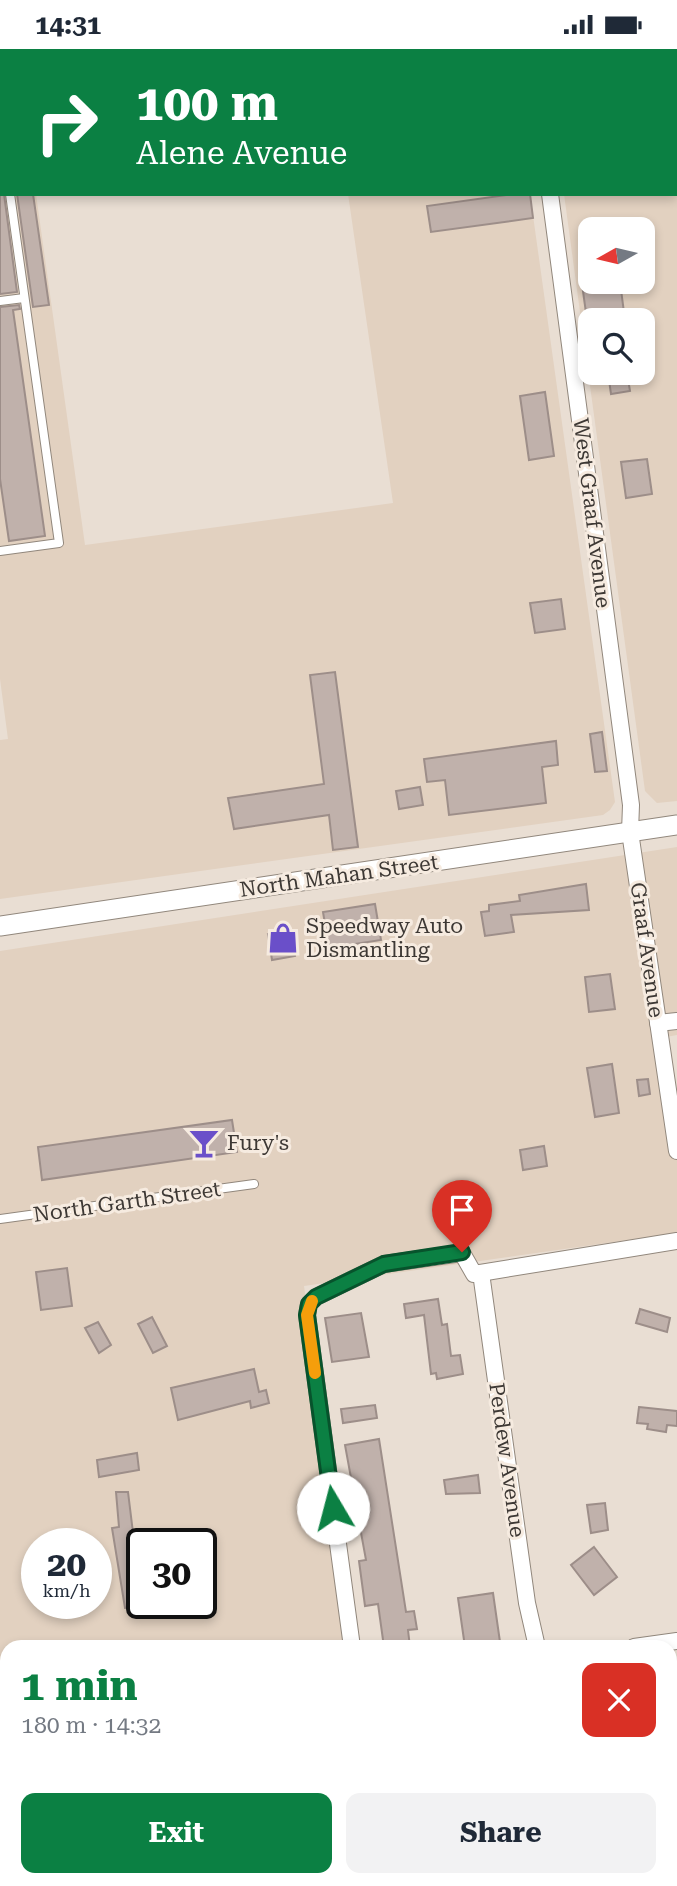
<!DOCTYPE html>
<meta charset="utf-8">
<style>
:root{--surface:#fff;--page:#f2f2f3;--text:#1f2937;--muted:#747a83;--accent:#0b8043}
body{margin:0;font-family:"Roboto Serif",serif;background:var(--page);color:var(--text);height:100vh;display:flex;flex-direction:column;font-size:26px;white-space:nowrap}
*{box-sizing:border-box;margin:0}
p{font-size:23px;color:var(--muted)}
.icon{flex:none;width:38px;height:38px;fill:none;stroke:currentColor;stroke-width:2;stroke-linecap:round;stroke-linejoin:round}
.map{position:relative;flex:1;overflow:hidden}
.drawer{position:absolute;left:0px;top:1591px;width:677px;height:247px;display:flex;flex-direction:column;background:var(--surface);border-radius:21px 21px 0 0;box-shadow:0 4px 10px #0003}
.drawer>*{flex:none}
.guide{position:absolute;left:0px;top:0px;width:677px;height:147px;box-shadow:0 4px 10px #0003;background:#0b8043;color:#fff;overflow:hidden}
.needle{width:46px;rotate:262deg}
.tools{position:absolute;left:578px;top:168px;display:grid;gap:14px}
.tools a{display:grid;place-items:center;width:77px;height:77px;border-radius:14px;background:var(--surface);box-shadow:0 4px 10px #0003;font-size:35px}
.speed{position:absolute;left:21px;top:1479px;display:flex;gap:14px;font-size:35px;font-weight:700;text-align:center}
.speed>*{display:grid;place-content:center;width:91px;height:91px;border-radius:50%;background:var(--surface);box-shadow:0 4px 10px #0003;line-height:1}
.speed small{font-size:18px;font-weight:400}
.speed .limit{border:4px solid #111;border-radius:10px;background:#fff;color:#111}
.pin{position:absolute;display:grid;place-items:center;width:60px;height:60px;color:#fff;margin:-72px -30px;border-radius:50% 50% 50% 0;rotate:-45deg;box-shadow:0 0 7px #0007}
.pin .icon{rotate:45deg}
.me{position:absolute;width:77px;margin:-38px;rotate:352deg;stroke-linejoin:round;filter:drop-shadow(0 0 5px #0008)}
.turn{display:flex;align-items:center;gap:24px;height:147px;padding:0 21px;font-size:32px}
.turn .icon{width:91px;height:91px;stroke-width:2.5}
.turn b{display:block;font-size:49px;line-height:60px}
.round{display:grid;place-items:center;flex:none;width:74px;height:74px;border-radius:14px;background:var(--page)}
.overview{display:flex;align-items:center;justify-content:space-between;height:119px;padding:0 21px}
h1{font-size:42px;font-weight:700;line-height:52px;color:var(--accent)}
.cta{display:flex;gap:14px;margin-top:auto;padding:14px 21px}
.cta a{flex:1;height:80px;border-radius:14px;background:var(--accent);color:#fff;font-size:28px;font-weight:700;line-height:80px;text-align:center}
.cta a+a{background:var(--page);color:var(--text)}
.status{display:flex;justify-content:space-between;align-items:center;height:49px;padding:0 35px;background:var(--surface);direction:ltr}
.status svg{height:19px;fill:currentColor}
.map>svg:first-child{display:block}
.built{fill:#e2d1c0;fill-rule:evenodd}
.building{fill:#c0b1ab;stroke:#9d8e89;stroke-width:2}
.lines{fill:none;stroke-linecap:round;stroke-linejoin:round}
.service-casing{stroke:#91877c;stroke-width:10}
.minor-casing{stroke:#91877c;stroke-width:18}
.tertiary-casing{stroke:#91877c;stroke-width:21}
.service{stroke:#fff;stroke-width:8}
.minor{stroke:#fff;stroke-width:16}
.tertiary{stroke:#fff;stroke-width:19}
.route-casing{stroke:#07532c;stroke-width:18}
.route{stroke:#0b8043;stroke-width:12}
.slow{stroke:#f59e0b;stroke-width:12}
.labels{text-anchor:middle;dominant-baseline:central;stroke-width:6;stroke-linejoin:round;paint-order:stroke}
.street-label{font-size:21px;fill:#3d3834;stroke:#f6ebe0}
.poi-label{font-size:21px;fill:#3d3834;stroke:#f6ebe0;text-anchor:start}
</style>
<div class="status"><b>14:31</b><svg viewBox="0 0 49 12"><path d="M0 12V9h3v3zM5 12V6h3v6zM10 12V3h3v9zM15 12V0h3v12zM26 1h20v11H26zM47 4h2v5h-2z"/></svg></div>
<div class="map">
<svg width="677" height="1837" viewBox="0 0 677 1837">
<rect width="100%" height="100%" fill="#e9ded3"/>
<g class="built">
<polygon points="0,0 102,0 102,2 2,2 0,44"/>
<polygon points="133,0 304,0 292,2"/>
<path d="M 555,0 L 677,0 L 677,752 L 657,754 L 645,742 L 564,145 L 676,145 L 676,2 L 552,2 ZM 590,180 L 642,180 L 642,233 L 590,233 ZM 590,271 L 642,271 L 642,324 L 590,324 Z"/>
<polygon points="0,78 2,145 36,145 85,496 393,454 348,145 530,145 615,753 610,761 603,766 0,850 0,691 8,690 0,630"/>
<path d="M 677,798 L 677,986 L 666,988 L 677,1070 L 677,1184 L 304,1237 L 354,1598 L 7,1598 L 7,1830 L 385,1830 L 386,1837 L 0,1837 L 0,902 ZM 37,1494 L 96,1494 L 96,1554 L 37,1554 ZM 142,1494 L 201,1494 L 201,1554 L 142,1554 Z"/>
</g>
<g class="building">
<polygon points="0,145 4,145 17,243 0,245"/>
<polygon points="17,145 33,145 49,256 33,258"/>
<polygon points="514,145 530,145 533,169 431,183 427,157"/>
<polygon points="599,233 620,233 625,271 587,271 582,235"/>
<polygon points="19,256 20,260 13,261 45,487 9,492 0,430 0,258"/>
<polygon points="608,324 627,324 630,342 611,345"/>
<polygon points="545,343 554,407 529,411 520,347"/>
<polygon points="647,410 652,445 626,449 621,413"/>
<polygon points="561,550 565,580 535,584 530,554"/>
<polygon points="335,623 358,798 333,801 329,766 234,780 228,749 324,735 310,626"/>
<polygon points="602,683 607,722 595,723 590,685"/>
<polygon points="556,692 558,716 542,718 546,754 449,766 445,731 427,733 424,710"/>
<polygon points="420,738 423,756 399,760 396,742"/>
<polygon points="586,835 589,861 511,866 514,883 485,887 481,863 489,862 489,856 520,852 519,846"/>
<polygon points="375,855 381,891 329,899 323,863"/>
<polygon points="291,882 295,907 272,911 268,885"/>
<polygon points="610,925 615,960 589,963 585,928"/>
<polygon points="612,1015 619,1064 595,1068 587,1019"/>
<polygon points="648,1030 650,1045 639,1047 637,1031"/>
<polygon points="232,1071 237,1103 42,1131 38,1098"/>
<polygon points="544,1097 547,1117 523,1121 520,1101"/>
<polygon points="67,1219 72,1257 41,1261 36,1223"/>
<polygon points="438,1250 442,1276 447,1275 451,1307 460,1306 463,1325 437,1330 436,1324 431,1325 424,1266 406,1269 404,1255"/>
<polygon points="640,1260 670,1269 667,1283 636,1274"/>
<polygon points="361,1264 369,1308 332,1313 325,1269"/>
<polygon points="152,1268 167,1297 153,1304 138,1275"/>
<polygon points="98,1273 111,1296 99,1304 85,1279"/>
<polygon points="254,1320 259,1343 266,1341 269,1354 251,1359 250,1352 178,1371 171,1339"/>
<polygon points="375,1356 377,1369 343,1374 341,1360"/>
<polygon points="639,1358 677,1362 677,1377 667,1376 666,1383 647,1380 648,1375 637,1374"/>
<polygon points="379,1390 406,1563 414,1562 417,1580 408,1581 410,1598 384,1598 378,1555 365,1557 359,1512 366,1511 345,1396"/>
<polygon points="137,1404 139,1421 99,1428 97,1411"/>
<polygon points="478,1426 480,1444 446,1445 444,1431"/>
<polygon points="116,1443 128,1443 142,1557 125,1559 112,1479 119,1478"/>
<polygon points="605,1454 608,1481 591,1484 587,1456"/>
<polygon points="594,1498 617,1528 594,1546 571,1516"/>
<polygon points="493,1544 500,1593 465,1598 458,1549"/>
</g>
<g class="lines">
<g class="service-casing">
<g id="service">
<polyline points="487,0 487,2"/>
<polyline points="0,122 2,122"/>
<polyline points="0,252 24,249"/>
<polyline points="0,502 59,494 10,145"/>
<polyline points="0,1170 254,1135"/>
</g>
</g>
<g class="minor-casing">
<g id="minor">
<polyline points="119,0 119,2"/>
<polyline points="530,0 531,2"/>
<polyline points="389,2 401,0"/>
<polyline points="0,59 2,59"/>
<polyline points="550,145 631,756 630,783 677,1102"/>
<polyline points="658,974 677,972"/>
<polyline points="481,1224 527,1554 537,1598"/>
<polyline points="352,1598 307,1266 309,1255 316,1248 384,1215 462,1204 474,1225 677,1192"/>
<polyline points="634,1598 677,1592"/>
<polyline points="0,1693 7,1691"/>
<polyline points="576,1830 577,1837"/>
</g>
</g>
<g class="tertiary-casing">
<polyline id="tertiary" points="0,877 677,776"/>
</g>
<use href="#service" class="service"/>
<use href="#minor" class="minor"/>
<use href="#tertiary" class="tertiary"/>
</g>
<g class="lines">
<g class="route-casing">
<polyline id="route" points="333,1459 307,1266 309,1255 316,1248 384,1215 462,1203"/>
</g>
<use href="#route" class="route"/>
<polyline class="slow" points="312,1252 307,1266 315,1324"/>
</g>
<defs>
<g id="shop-bare" transform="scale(2.415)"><path d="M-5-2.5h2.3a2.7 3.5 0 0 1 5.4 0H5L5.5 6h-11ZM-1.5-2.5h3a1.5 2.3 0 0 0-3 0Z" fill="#6a4fc9" stroke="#f6ebe0" stroke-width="2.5" paint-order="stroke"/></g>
<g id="bar-bare" transform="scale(2.415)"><path d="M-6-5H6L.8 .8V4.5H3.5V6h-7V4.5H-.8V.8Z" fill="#6a4fc9" stroke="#f6ebe0" stroke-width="2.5" paint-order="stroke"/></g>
</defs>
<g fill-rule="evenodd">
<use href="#shop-bare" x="283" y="889"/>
<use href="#bar-bare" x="204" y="1094"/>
</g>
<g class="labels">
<g class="street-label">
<text transform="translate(592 464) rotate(83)">West Graaf Avenue</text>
<text transform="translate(339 827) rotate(-8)">North Mahan Street</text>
<text transform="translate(647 901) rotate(82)">Graaf Avenue</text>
<text transform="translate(127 1153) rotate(-8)">North Garth Street</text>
<text transform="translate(507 1411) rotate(82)">Perdew Avenue</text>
</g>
<g class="poi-label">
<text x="306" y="877">Speedway Auto<tspan x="306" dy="24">Dismantling</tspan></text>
<text x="227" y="1094">Fury's</text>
</g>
</g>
</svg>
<div class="tools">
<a><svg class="needle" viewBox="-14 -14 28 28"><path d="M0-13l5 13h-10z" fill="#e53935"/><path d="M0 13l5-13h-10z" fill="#747a83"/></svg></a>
<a><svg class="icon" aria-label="search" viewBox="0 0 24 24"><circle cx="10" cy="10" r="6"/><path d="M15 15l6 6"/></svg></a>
</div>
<div class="speed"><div>20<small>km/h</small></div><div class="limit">30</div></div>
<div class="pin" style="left:462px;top:1203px;background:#d93025"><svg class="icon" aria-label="arrive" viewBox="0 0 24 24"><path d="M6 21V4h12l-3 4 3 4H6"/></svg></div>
<svg class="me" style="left:333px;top:1459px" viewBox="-20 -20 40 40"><circle r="19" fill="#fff"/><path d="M0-13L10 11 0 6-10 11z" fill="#0b8043"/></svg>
<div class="guide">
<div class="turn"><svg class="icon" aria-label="right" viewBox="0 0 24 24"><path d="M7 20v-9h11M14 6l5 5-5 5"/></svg><div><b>100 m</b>Alene Avenue</div></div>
</div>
<section class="drawer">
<div class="overview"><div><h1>1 min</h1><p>180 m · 14:32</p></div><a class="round" style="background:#d93025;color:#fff"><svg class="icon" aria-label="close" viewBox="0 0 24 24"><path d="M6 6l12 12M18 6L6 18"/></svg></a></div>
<div class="cta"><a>Exit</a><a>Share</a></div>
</section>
</div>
